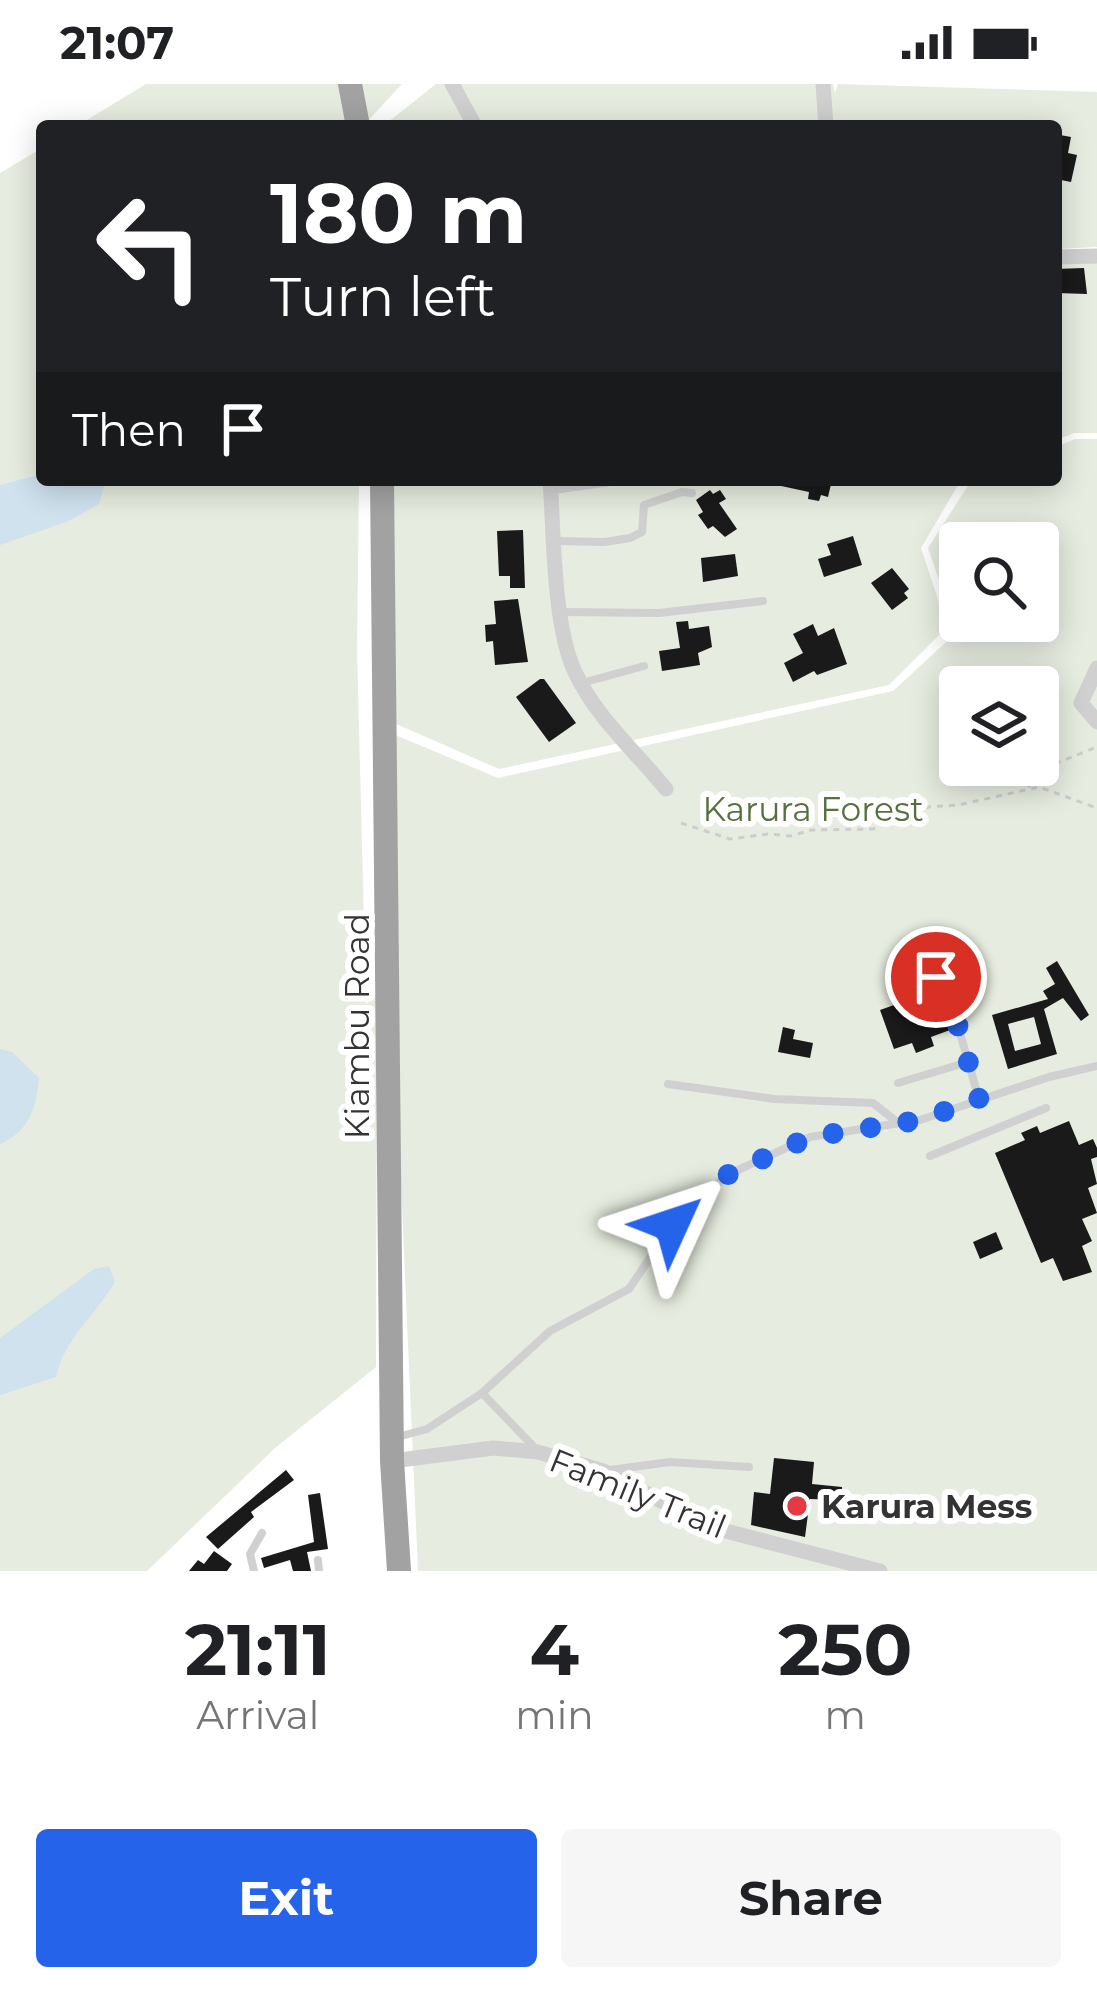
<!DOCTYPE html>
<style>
:root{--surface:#fff;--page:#f6f6f6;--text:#202124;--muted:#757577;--accent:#2563eb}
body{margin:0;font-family:Montserrat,sans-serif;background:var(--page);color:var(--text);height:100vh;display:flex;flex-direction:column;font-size:45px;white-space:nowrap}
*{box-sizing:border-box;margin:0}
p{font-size:39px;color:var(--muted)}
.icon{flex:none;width:66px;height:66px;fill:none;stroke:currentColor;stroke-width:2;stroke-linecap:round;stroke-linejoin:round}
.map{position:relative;height:1487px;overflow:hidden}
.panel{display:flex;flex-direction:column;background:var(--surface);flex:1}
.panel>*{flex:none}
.banner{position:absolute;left:36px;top:36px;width:1026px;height:366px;border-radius:12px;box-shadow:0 6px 30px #0003;background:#202124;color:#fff;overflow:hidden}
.controls{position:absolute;left:939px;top:438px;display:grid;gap:24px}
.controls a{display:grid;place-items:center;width:120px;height:120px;border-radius:12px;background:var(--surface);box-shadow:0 6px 30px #0003;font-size:60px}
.pin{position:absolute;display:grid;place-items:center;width:102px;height:102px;color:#fff;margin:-51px;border:6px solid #fff;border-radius:50%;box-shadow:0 3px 12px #0007}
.me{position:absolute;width:132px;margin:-66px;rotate:48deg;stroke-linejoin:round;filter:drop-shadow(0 0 9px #0008)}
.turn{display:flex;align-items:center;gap:42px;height:252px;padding:0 36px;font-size:54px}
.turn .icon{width:156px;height:156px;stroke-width:2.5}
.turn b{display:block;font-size:84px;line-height:102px}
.then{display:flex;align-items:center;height:114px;padding:0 36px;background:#0003;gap:24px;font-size:45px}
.eta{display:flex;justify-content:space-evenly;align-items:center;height:204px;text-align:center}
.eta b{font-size:72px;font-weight:700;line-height:84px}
.primary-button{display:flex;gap:24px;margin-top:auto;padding:24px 36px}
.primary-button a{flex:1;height:138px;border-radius:12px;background:var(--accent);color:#fff;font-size:48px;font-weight:700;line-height:138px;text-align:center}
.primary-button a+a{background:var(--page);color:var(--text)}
.status{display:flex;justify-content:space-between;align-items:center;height:84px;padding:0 60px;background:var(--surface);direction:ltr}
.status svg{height:33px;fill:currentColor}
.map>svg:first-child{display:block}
.green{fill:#e6ecdf;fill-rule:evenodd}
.water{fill:#cfe2ee}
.building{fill:#1a1a1a;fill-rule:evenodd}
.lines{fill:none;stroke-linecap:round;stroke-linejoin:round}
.path{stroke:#cdcdcd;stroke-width:3;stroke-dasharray:6 6;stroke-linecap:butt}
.service{stroke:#d0d0d0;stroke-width:8}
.minor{stroke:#d0d0d0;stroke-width:15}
.trunk{stroke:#a2a2a2;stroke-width:24}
.route{stroke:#2563eb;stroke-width:21;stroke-dasharray:0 37.8}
.poi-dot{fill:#e63946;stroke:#fff;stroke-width:4.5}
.labels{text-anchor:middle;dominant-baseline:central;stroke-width:12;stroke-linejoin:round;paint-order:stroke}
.park-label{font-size:33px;fill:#56703f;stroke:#fff}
.street-label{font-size:33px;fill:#333;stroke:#fff}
.poi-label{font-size:33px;font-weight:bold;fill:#333;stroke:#fff;text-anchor:start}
</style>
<div class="status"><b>21:07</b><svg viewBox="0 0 49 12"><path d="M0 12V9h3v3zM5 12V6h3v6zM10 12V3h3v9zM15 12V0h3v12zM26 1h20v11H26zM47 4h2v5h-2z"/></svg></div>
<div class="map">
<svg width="1097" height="1487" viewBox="0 0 1097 1487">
<rect width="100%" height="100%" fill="#fff"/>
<g class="green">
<polygon points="146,0 402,0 363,42 77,42"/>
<polygon points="436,0 833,0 835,9 838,0 1097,8 1097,163 1056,165 1056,42 383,42"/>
<polygon points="42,64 42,396 359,396 357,565 366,920 377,909 376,1283 275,1364 147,1487 0,1487 0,89"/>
<polygon points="1097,167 1097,349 1074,349 1056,356 1056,168"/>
<path d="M 1075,355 L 1097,355 L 1097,1487 L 418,1487 L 381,645 L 498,694 L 893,607 L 957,548 L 928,464 L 969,400 L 979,396 L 1056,396 L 1056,363 ZM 960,459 L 1038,459 L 1038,537 L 960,537 ZM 960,603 L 1038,603 L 1038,681 L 960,681 Z"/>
<polygon points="392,396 961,396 921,464 947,543 889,601 499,685 394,639"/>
</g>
<g class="water">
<polygon points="42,390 42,396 106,396 99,420 69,437 0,461 0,401"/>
<path d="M 0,965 L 12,968 L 39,994 C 36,1023 30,1047 0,1060 Z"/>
<path d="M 109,1182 L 115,1198 C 95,1232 64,1255 56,1293 L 0,1311 L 0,1254 L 94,1185 Z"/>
</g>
<g class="building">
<polygon points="1060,51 1071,53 1068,69 1077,71 1071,98 1056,95"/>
<polygon points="1084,184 1087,210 1056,209 1056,185"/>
<polygon points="773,396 832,396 828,413 821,411 819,417 808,415 809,408 772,400"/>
<polygon points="710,406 713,410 720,406 726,415 719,419 737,445 725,453 713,442 708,445 698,431 703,428 696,416"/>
<polygon points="523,446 525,504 510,504 510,492 499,492 497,447"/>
<polygon points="853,452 862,481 824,493 818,475 831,471 827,460"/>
<polygon points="735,470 738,492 703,498 701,474"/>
<polygon points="892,484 909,505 904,509 908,514 892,526 871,499"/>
<polygon points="518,515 528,578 495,581 493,557 486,558 485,541 496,540 494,517"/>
<polygon points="688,537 689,545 709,542 712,563 698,569 700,581 662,587 659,567 680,564 676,538"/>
<polygon points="813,540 818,552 834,544 847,580 817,591 814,587 793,598 784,579 803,569 793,550"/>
<polygon points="540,595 544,595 576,639 549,658 516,613"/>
<path d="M 1057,877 L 1089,931 L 1081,937 L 1063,914 L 1044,925 L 1057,970 L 1008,985 L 992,931 L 1048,915 L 1043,907 L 1055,900 L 1046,884 ZM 1034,933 L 1041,960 L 1015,967 L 1008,940 Z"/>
<polygon points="909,881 919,912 936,906 950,946 931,953 934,962 916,969 912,959 894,965 880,926 897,920 888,886"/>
<polygon points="783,943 795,946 793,955 813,959 810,974 778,968"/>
<polygon points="1069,1037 1079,1061 1093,1055 1097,1064 1097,1073 1091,1075 1097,1100 1088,1104 1097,1129 1082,1135 1092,1157 1082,1162 1092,1188 1063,1197 1053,1174 1041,1179 995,1069 1025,1056 1021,1049 1037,1042 1040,1049"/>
<polygon points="996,1148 1003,1165 980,1175 973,1158"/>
<polygon points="774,1374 814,1378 812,1400 842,1403 842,1416 810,1415 805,1453 751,1441 754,1408 770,1410"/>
<polygon points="286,1386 294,1396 251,1428 254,1433 218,1465 206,1453"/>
<polygon points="320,1409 328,1465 307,1468 311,1487 293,1487 290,1476 264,1484 261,1474 314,1458 308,1411"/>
<polygon points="214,1467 232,1480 227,1487 189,1487 198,1476 204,1480"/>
</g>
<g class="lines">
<g class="path">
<polyline points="1028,703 1049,682 1092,665 1097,659"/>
<polyline points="681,739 730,755 768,750 790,752 812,746 873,745 928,723 958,721 1039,703 1097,724"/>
</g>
<g class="service">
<polyline points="553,406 625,396"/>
<polyline points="555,457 604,458 630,454 642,448 644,421 682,408 692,409"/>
<polyline points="562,528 659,529 763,517"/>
<polyline points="582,599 644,582"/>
<polyline points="922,897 936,893 945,897 979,1015"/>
<polyline points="898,999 968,978"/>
<polyline points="668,1000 775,1015 873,1019 897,1038"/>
<polyline points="930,1072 1046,1024"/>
<polyline points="482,1309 535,1364"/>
<polyline points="394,1354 427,1345 482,1309 550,1247 629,1205 672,1141 727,1091 810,1053 920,1036 1049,993 1097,982"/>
<polyline points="610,1386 670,1378 749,1383"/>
<polyline points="318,1476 319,1487"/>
<polyline points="254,1487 250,1470 262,1449"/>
</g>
<g class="minor">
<polyline points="452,0 475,42"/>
<polyline points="823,0 826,42"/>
<polyline points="1056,173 1097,172"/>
<path d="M 550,396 C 554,449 553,542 575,588 C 595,632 636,668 666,705"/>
<polyline points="1097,584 1081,619 1097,638"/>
<polyline points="392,1377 493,1364 538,1368 603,1387 714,1444 880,1487"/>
</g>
<g class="trunk">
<polyline points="350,0 358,42"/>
<polyline points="382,396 392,1377 399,1487"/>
</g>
</g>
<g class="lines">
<polyline class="route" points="672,1141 727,1091 810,1053 920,1036 979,1015 945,897 936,893"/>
</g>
<circle class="poi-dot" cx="797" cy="1422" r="12"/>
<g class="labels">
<g class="park-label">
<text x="813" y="725">Karura Forest</text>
</g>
<g class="street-label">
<text transform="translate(357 942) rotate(-90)">Kiambu Road</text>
<text transform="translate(638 1409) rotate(22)">Family Trail</text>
</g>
<g class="poi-label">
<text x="821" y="1422">Karura Mess</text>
</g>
</g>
</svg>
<div class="controls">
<a><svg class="icon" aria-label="search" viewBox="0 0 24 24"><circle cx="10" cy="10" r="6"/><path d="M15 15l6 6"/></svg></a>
<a><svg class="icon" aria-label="layers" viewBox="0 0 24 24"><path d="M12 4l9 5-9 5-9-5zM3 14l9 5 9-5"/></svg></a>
</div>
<div class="pin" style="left:936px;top:893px;background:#d93025"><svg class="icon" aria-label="arrive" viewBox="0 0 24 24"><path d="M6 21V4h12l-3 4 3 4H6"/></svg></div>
<svg class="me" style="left:672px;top:1141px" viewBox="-20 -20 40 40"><path d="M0-17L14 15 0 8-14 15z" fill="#2563eb" stroke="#fff" stroke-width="4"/></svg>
<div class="banner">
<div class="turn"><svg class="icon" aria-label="left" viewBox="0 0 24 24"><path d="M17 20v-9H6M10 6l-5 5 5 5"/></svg><div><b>180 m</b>Turn left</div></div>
<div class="then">Then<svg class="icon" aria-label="arrive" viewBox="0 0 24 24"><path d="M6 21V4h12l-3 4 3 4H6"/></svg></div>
</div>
</div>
<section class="panel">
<div class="eta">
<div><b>21:11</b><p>Arrival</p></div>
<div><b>4</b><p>min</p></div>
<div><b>250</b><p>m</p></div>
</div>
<div class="primary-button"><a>Exit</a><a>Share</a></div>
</section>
